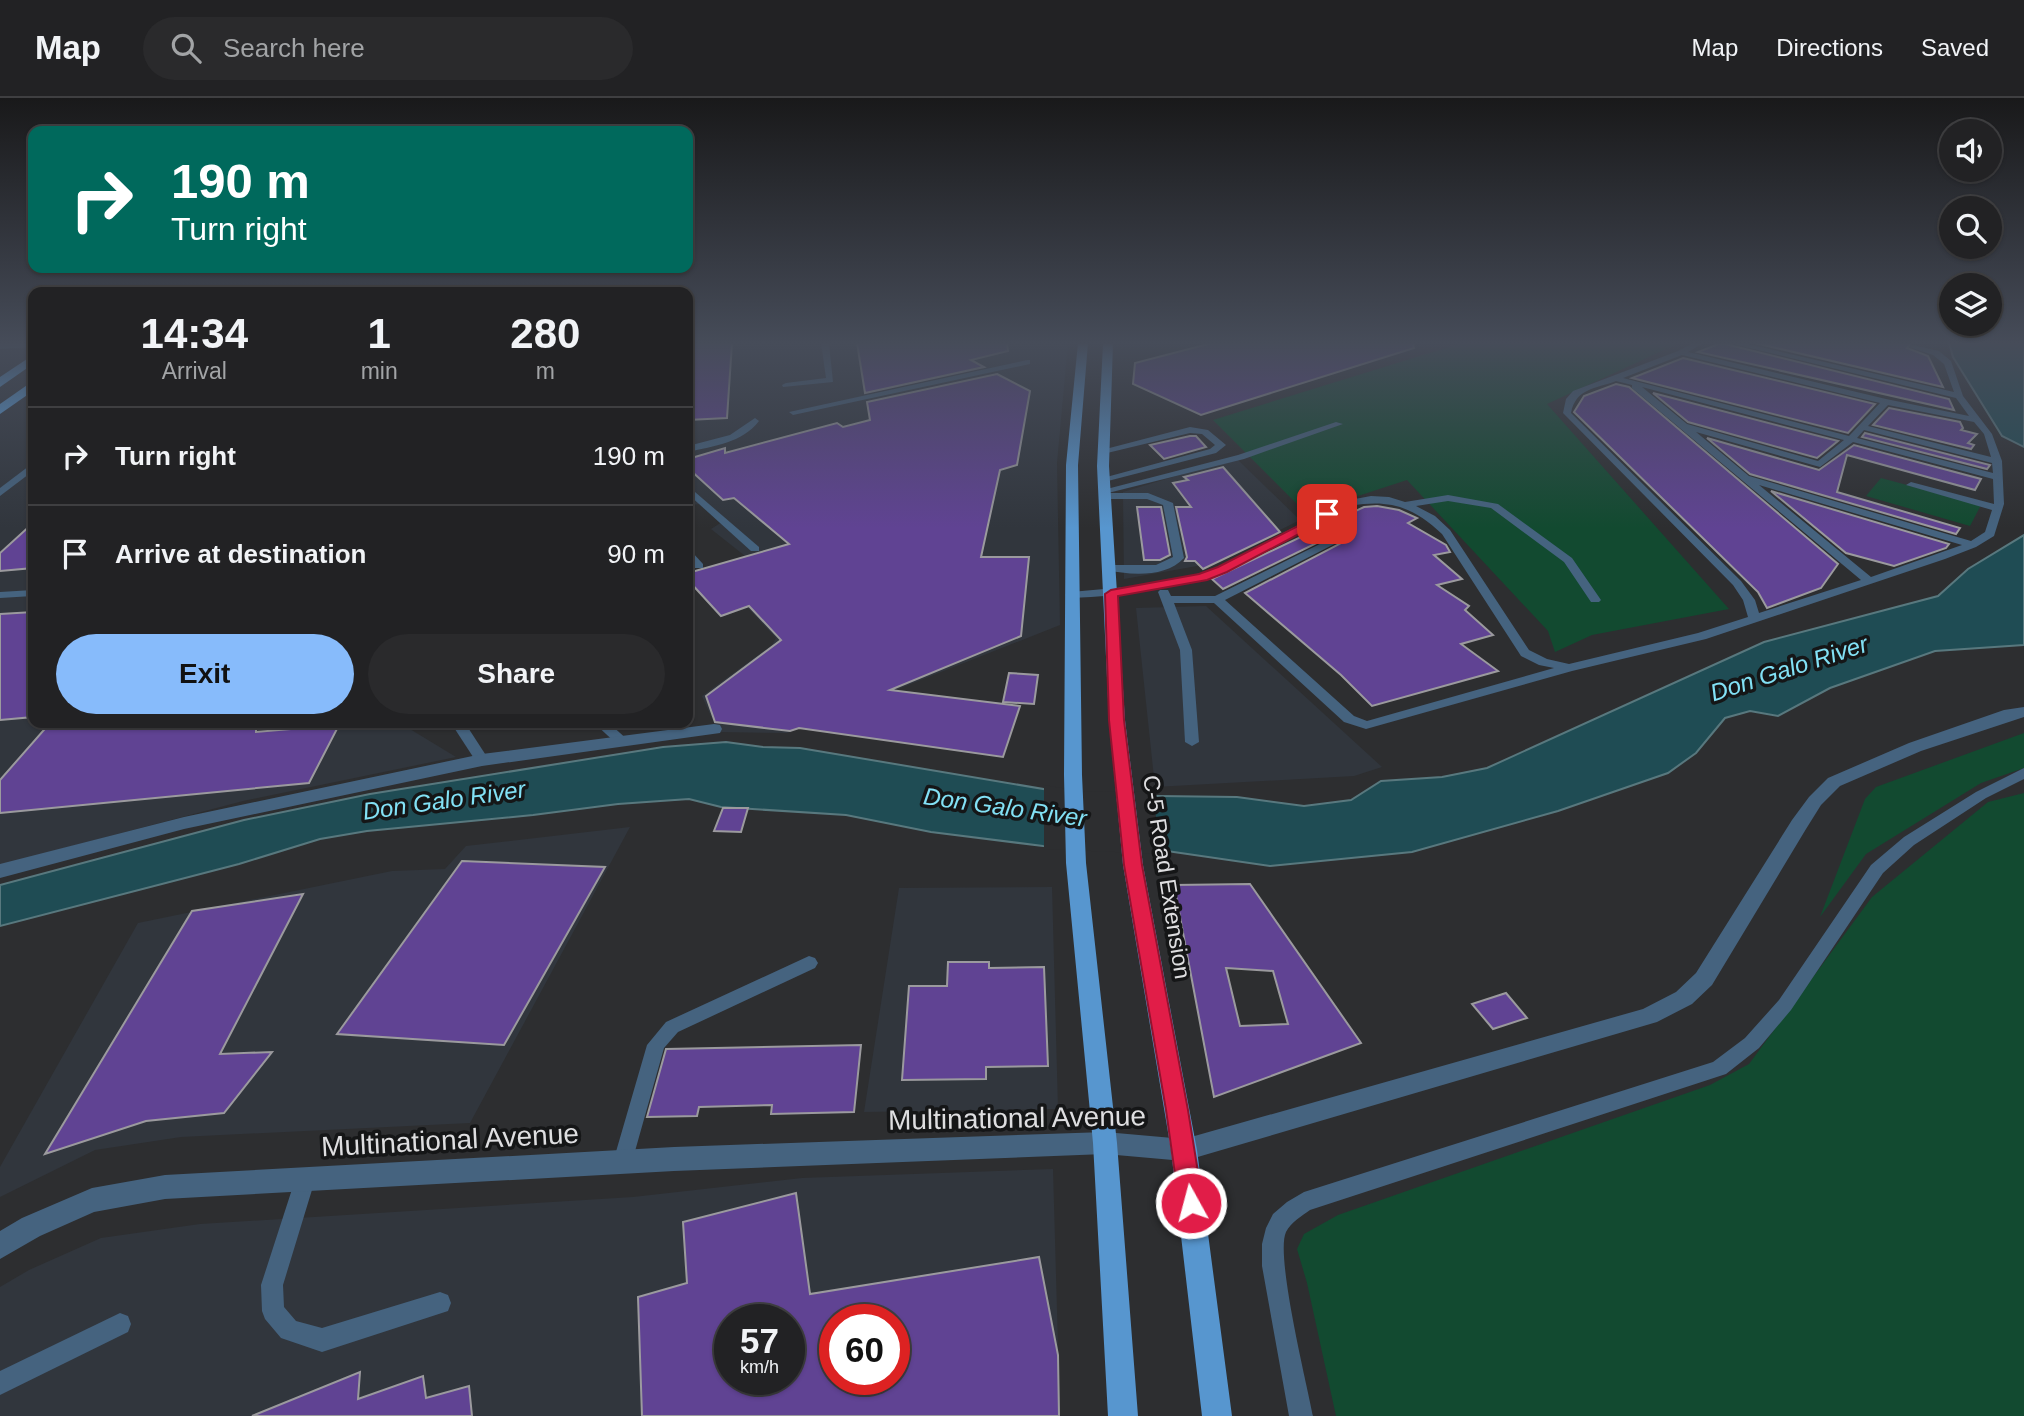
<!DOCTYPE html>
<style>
:root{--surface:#222224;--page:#2a2a2c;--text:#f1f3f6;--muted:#a2a4a6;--line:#3f3f41;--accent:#87bbfb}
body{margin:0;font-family:Arial,sans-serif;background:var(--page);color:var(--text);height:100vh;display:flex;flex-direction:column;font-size:26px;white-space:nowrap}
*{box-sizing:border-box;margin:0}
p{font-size:23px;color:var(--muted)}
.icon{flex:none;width:38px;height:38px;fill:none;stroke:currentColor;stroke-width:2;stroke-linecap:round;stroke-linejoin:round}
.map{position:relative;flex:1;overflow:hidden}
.panel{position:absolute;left:28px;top:189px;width:665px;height:441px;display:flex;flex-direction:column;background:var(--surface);border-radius:14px;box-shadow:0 2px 5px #0004,0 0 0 2px var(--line)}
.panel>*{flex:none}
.hud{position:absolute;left:28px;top:28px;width:665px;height:147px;border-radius:14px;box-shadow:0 2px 5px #0004,0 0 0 2px var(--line);background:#00695c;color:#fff;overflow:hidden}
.controls{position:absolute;left:1939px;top:21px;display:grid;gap:14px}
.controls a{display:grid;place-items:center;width:63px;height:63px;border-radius:50%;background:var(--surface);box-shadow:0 2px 5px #0004,0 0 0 2px var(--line);font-size:35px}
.speed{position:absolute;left:714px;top:1206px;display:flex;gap:14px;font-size:35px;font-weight:700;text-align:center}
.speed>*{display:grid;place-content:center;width:91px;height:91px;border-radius:50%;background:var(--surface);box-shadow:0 2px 5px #0004,0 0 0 2px var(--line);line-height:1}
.speed small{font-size:18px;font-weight:400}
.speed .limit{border:10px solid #d22;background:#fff;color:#111}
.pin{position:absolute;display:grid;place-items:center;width:60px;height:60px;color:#fff;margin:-30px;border-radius:14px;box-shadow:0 4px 10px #0006}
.me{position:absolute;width:77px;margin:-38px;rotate:353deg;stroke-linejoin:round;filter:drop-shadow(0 0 5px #0008)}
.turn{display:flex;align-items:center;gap:24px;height:147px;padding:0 28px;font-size:32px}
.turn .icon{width:91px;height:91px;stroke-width:2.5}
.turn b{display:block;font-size:49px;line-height:60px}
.eta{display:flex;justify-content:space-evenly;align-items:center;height:119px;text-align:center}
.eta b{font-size:42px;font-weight:800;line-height:49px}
.primary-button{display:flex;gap:14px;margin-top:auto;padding:14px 28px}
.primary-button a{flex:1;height:80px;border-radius:42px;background:var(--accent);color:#111;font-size:28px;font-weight:800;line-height:80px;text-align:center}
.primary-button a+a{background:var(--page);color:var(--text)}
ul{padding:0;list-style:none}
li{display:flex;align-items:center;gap:21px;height:98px;padding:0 28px;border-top:2px solid var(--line)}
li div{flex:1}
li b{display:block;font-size:26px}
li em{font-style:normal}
header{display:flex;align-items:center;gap:42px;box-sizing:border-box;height:98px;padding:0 35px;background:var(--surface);border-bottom:2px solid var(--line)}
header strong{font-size:33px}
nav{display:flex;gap:38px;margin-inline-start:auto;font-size:24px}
.search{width:490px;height:63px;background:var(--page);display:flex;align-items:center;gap:18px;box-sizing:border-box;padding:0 24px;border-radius:38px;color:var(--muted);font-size:26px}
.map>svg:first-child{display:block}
.built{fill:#31363d;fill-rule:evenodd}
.green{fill:#124a30}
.water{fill:#1f4c54;stroke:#58787e;stroke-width:2}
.pier{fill:#2d2e30}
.building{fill:#604393;stroke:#9b9a9e;stroke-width:2;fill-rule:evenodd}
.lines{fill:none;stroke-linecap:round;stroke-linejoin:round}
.service{fill:#45637f;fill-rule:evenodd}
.minor{fill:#45637f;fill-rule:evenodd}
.tertiary{fill:#45637f;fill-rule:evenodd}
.primary{fill:#5796cf;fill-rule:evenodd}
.motorway{fill:#5daaee;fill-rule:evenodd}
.route{fill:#e11d48;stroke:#92132f;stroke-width:2}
.labels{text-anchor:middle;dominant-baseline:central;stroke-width:7;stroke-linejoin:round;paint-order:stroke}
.street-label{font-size:23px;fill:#dedee0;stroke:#151617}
.water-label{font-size:24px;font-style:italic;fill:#82e1f5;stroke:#151617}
.near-street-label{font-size:28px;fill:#dedee0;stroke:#151617}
</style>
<header>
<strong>Map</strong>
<div class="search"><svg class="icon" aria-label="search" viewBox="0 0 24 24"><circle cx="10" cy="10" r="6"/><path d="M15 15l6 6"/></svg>Search here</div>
<nav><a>Map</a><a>Directions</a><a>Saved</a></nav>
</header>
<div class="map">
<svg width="2024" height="1318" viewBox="0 0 2024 1318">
<rect width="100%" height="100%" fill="#2d2e30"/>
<g class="built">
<polygon points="0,245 33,245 33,625 400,625 456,659 243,703 0,767"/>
<polygon points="688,245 1068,245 1057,365 1060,527 787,635 718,634 702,598 772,547 776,540 748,510 720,519 688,483 688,475 745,458 711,431 722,424 702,406 688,407"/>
<polygon points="1236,360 1300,422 1214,465 1124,481 1123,394"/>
<polygon points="1206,508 1382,669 1354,678 1155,689 1136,510"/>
<polygon points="630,729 470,1025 181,1039 95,1052 0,1099 0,1069 138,825 392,773 445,771 466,748"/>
<polygon points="1052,789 1058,1011 864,1014 899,790"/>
<path d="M 1053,1071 L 1060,1318 L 0,1318 L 0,1189 L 29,1172 L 101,1140 L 200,1126 L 633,1099 L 802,1080 ZM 730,1222 L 789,1222 L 789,1281 L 730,1281 ZM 835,1222 L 894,1222 L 894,1281 L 835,1281 Z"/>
</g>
<g class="green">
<polygon points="1462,245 1679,245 1547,306 1729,511 1592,537 1555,554 1548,533 1407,382 1306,415 1213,322"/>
<polygon points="1881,380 1981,407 1970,428 1866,398"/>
<polygon points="2024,635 2024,670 1981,685 1866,756 1820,819 1865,701 1876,689"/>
<polygon points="2024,695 2024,1318 1336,1318 1307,1185 1297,1151 1304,1136 1338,1117 1710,987 1749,966 1872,799 1988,704"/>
</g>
<g class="water">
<polygon points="1949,245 2024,245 2024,349 2002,338 1953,259"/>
<polygon points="2024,437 2024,547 1935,553 1830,590 1778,618 1750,613 1725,620 1696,655 1668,675 1558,713 1412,754 1270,768 1160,752 1043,748 931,734 846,717 721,709 689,701 618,706 533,717 367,733 320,741 239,766 0,828 0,787 244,722 370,696 663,649 726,644 763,649 800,650 1079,697 1237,699 1304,708 1351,702 1381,683 1442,679 1487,670 1764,544 1938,498 1968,471"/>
</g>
<polygon class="pier" points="1044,687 1079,693 1152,694 1162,756 1044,751"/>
<g class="building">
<polygon points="688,245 732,245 727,320 688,322"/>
<polygon points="857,245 1007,245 1008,253 971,262 984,269 865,295"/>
<polygon points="1212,245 1413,245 1414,250 1201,317 1133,286 1135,265"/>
<polygon points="1721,245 1949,301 1954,312 1698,254"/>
<polygon points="1755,245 1911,245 1907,250 1928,258 1943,289"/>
<polygon points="1683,260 1875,306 1848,335 1632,280"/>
<polygon points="997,276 1030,293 1017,367 1000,372 981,459 1029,459 1021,538 890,592 1020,608 1003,659 799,630 790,633 715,624 706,598 781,542 749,508 721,518 688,482 688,475 789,446 734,400 723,402 688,370 688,361 725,350 725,355 837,325 843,329 870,322 867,304"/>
<polygon points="1616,286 1629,289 1838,466 1821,490 1767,510 1758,494 1574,314 1584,298"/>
<polygon points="1653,295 1838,343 1817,360 1688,324"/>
<polygon points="1889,310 1960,324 1963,330 1961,332 1977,336 1968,345 1974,347 1971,351 1873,327"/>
<polygon points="1865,335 1990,367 1987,371 1862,339"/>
<polygon points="1190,338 1196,338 1206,349 1164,361 1150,347"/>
<polygon points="1707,340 1819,372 1854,347 1981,381 1975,392 1847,357 1837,394 1960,430 1956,436 1750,376"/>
<polygon points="1223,369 1280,434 1203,471 1195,463 1185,463 1187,459 1176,409 1191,409 1173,385 1188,382 1184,379"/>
<polygon points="1771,393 1949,446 1946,450 1894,468 1846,455"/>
<polygon points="1377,408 1399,412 1417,420 1408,425 1446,447 1450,454 1434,457 1462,481 1437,487 1469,508 1465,512 1493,537 1461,546 1498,573 1372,608 1341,577 1245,495 1349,441 1349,432 1343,432 1223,491 1212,481 1364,409"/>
<polygon points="1137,409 1161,409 1170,457 1160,462 1144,462"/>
<polygon points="33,425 33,470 0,473 0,455"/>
<polygon points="33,514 33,619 0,622 0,516"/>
<polygon points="1009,575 1038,577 1034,606 1003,604"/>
<polygon points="50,625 256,625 256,634 339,627 309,685 0,715 0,682"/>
<polygon points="723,710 748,710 741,734 714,733"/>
<polygon points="462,763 605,769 504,947 337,936"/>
<path d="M 1250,786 L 1361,945 L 1214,999 L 1174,787 ZM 1226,870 L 1273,873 L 1288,926 L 1240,928 Z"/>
<polygon points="303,796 220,956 272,954 224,1015 146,1023 45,1056 192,813"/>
<polygon points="948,864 989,864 989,870 1044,869 1048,968 986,969 986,981 902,982 909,888 947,888"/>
<polygon points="1506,895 1527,920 1493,931 1472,906"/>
<polygon points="861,947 854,1014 771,1016 772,1007 699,1009 697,1018 647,1019 666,951"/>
<path d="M 796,1095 L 810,1196 L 1039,1159 L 1058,1257 L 1059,1318 L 642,1318 L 638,1199 L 687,1185 L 683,1124 ZM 730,1222 L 789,1222 L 789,1281 L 730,1281 ZM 835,1222 L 894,1222 L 894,1281 L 835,1281 Z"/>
<polygon points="360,1274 358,1301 423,1278 426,1300 469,1288 472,1318 252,1318"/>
</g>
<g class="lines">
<g class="service">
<polygon points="821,245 829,245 833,284 783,289 782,287 786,285 826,280"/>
<path d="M 1693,245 L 1703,245 L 1688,254 L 1886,301 L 1969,318 L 1956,300 L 1729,245 L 1743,245 L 1954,294 L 1944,266 L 1933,257 L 1909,249 L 1913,247 L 1939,253 L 1951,263 L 1963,298 L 1992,336 L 2002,363 L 2004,406 L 1994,438 L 1976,449 L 1945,461 L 1706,541 L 1572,573 L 1366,631 L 1344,624 L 1214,505 L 1174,505 L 1192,552 L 1199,644 L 1192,648 L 1185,644 L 1180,552 L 1158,494 L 1160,492 L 1168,492 L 1171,498 L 1215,498 L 1344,434 L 1348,435 L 1348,439 L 1225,502 L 1354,618 L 1367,623 L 1554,570 L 1539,567 L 1521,558 L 1442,436 C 1414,409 1389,401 1351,408 L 1227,473 C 1176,491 1125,498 1071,500 L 1065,497 L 1071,494 L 1148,487 L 1201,475 L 1219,469 L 1344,403 L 1371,398 L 1389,399 L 1405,404 L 1448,397 L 1498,406 L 1572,460 L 1601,502 L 1599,504 L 1591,504 L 1564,464 L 1491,410 L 1448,403 L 1416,408 L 1435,418 L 1450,432 L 1529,552 L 1547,561 L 1569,566 L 1698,535 L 1748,519 L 1743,502 L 1733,487 L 1563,315 L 1566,301 L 1573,293 L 1678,253 ZM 1682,257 L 1880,305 L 1849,338 L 1623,280 ZM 1616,283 L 1632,287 L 1632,290 L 1861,482 L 1759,515 L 1755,502 L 1741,483 L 1571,315 C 1576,290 1595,291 1616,283 ZM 1642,289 L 1844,342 L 1818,363 L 1687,326 ZM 1888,307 L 1974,324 L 1984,336 L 1991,359 L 1868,328 ZM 1864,332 L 1992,365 L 1993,375 L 1857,340 ZM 1696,334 L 1820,369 L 1853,344 L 1993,381 L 1994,406 L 1911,384 L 1906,387 L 1992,412 L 1985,434 L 1971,443 L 1749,378 ZM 1759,387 L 1962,447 L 1871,479 Z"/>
<polygon points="1027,262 1030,262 1030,266 793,317 789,314"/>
<path d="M 755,320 L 759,323 C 742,345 714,348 688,354 L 688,348 L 730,337 Z"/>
<polygon points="1336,324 1343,326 1244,361 1104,396 1099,393 1238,357"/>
<polygon points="1190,329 1208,332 1226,347 1216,355 1104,384 1099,381 1210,351 1215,347 1202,336 1190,335 1103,356 1098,353"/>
<polygon points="33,365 33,373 0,398 0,390"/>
<polygon points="688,388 759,449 759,453 751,453 688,396"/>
<path d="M 1148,395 L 1173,405 L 1184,460 C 1166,480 1130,477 1106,472 L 1106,468 L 1110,467 L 1156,467 L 1173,459 L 1163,407 L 1147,401 L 1110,401 L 1105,398 L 1110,395 Z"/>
<polygon points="688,453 692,454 703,466 703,470 695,470 688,462"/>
<polygon points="33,492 33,498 0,500 0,494"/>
<polygon points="688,560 692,561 694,569 688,573"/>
<polygon points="451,625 465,625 489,662 487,665 477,665"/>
<polygon points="594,625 609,625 630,644 623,648 618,647"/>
<path d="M 2024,670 L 2024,681 L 1986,700 L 1914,747 L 1883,775 L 1791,912 L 1759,950 L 1726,976 L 1310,1112 C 1302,1118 1291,1124 1286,1134 C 1275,1157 1307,1286 1313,1318 L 1289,1318 L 1262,1168 L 1262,1146 L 1266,1130 L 1273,1116 L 1287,1104 L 1304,1094 L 1713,964 L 1745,940 L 1779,902 L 1871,767 L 1904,739 L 1976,694 Z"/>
<polygon points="809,858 815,860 818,865 815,870 678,934 664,950 630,1071 623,1073 616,1071 613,1064 647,947 666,924"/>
<polygon points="305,1072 312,1075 315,1082 283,1187 284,1209 296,1223 322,1230 440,1194 448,1197 451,1205 448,1213 322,1254 281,1240 265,1221 262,1213 261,1187 295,1082 298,1075"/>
<polygon points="120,1215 128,1218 131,1226 128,1234 0,1297 0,1273"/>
</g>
<g class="minor">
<polygon points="0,245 33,245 33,249 0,251"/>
<polygon points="714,626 720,627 722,631 720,635 482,668 184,731 0,780 0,766 184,719 482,656"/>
<polygon points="1105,1034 1114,1037 1117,1045 1114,1053 1105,1056 674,1073 165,1101 94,1114 40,1138 0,1161 0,1133 22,1120 92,1090 165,1077 674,1049"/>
</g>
<polygon class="tertiary" points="2024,609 2024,619 1921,653 1840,688 1821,707 1806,731 1712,887 1692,906 1657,924 1184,1063 1105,1056 1096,1053 1093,1045 1096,1037 1105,1034 1184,1041 1643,911 1676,894 1696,875 1792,722 1809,699 1828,680 1909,645 2004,612"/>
<g class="primary">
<polygon points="1078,245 1088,245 1078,367 1082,677 1086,765 1117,1045 1138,1318 1108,1318 1093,1045 1066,765 1064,677 1066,367"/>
<polygon points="1103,245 1113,245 1109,368 1125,622 1143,767 1197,1052 1232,1318 1202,1318 1171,1052 1123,767 1109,622 1097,368"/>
</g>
<g class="motorway">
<polygon points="33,257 33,266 0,289 0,279"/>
<polygon points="33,283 33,293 0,316 0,306"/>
</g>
</g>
<linearGradient id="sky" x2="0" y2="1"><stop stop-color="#19191a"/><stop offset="0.57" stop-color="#464c59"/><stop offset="1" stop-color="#464c59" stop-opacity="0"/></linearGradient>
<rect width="2024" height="430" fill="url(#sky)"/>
<polygon class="route" points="1327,413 1331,414 1331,419 1227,474 1207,482 1118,498 1124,622 1142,767 1188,1012 1203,1105 1199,1113 1191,1116 1182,1113 1179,1105 1166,1012 1124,767 1109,622 1105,496 1111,492 1199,476 1218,469"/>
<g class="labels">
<g class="street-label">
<text transform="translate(1167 779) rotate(81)">C-5 Road Extension</text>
</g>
<g class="water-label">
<text transform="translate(1789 570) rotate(-18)">Don Galo River</text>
<text transform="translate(444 702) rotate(-8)">Don Galo River</text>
<text transform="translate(1005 709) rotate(8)">Don Galo River</text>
</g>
<g class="near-street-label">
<text transform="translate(1017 1020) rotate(-1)">Multinational Avenue</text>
<text transform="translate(450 1042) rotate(-3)">Multinational Avenue</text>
</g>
</g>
</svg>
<div class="controls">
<a><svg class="icon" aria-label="sound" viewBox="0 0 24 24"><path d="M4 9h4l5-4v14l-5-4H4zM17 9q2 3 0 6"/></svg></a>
<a><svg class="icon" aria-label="search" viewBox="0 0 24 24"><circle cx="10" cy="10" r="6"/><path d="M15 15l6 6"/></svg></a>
<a><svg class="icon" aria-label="layers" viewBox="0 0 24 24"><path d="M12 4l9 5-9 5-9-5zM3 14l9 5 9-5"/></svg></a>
</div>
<div class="speed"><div>57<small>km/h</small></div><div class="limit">60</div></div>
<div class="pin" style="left:1327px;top:416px;background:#d93025"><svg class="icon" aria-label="arrive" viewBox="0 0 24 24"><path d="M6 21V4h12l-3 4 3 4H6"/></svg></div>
<svg class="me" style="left:1191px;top:1105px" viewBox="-20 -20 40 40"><circle r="17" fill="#e11d48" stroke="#fff" stroke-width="3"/><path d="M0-11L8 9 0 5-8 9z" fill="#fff"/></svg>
<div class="hud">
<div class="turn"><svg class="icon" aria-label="right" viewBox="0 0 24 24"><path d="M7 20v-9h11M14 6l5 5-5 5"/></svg><div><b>190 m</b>Turn right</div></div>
</div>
<section class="panel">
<div class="eta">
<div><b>14:34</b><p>Arrival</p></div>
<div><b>1</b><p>min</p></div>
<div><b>280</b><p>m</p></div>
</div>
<ul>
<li><svg class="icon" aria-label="right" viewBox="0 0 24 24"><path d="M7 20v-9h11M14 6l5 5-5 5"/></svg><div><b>Turn right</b></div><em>190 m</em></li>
<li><svg class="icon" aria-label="arrive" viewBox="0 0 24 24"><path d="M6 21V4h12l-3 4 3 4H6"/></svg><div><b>Arrive at destination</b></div><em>90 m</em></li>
</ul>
<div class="primary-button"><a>Exit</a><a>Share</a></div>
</section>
</div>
